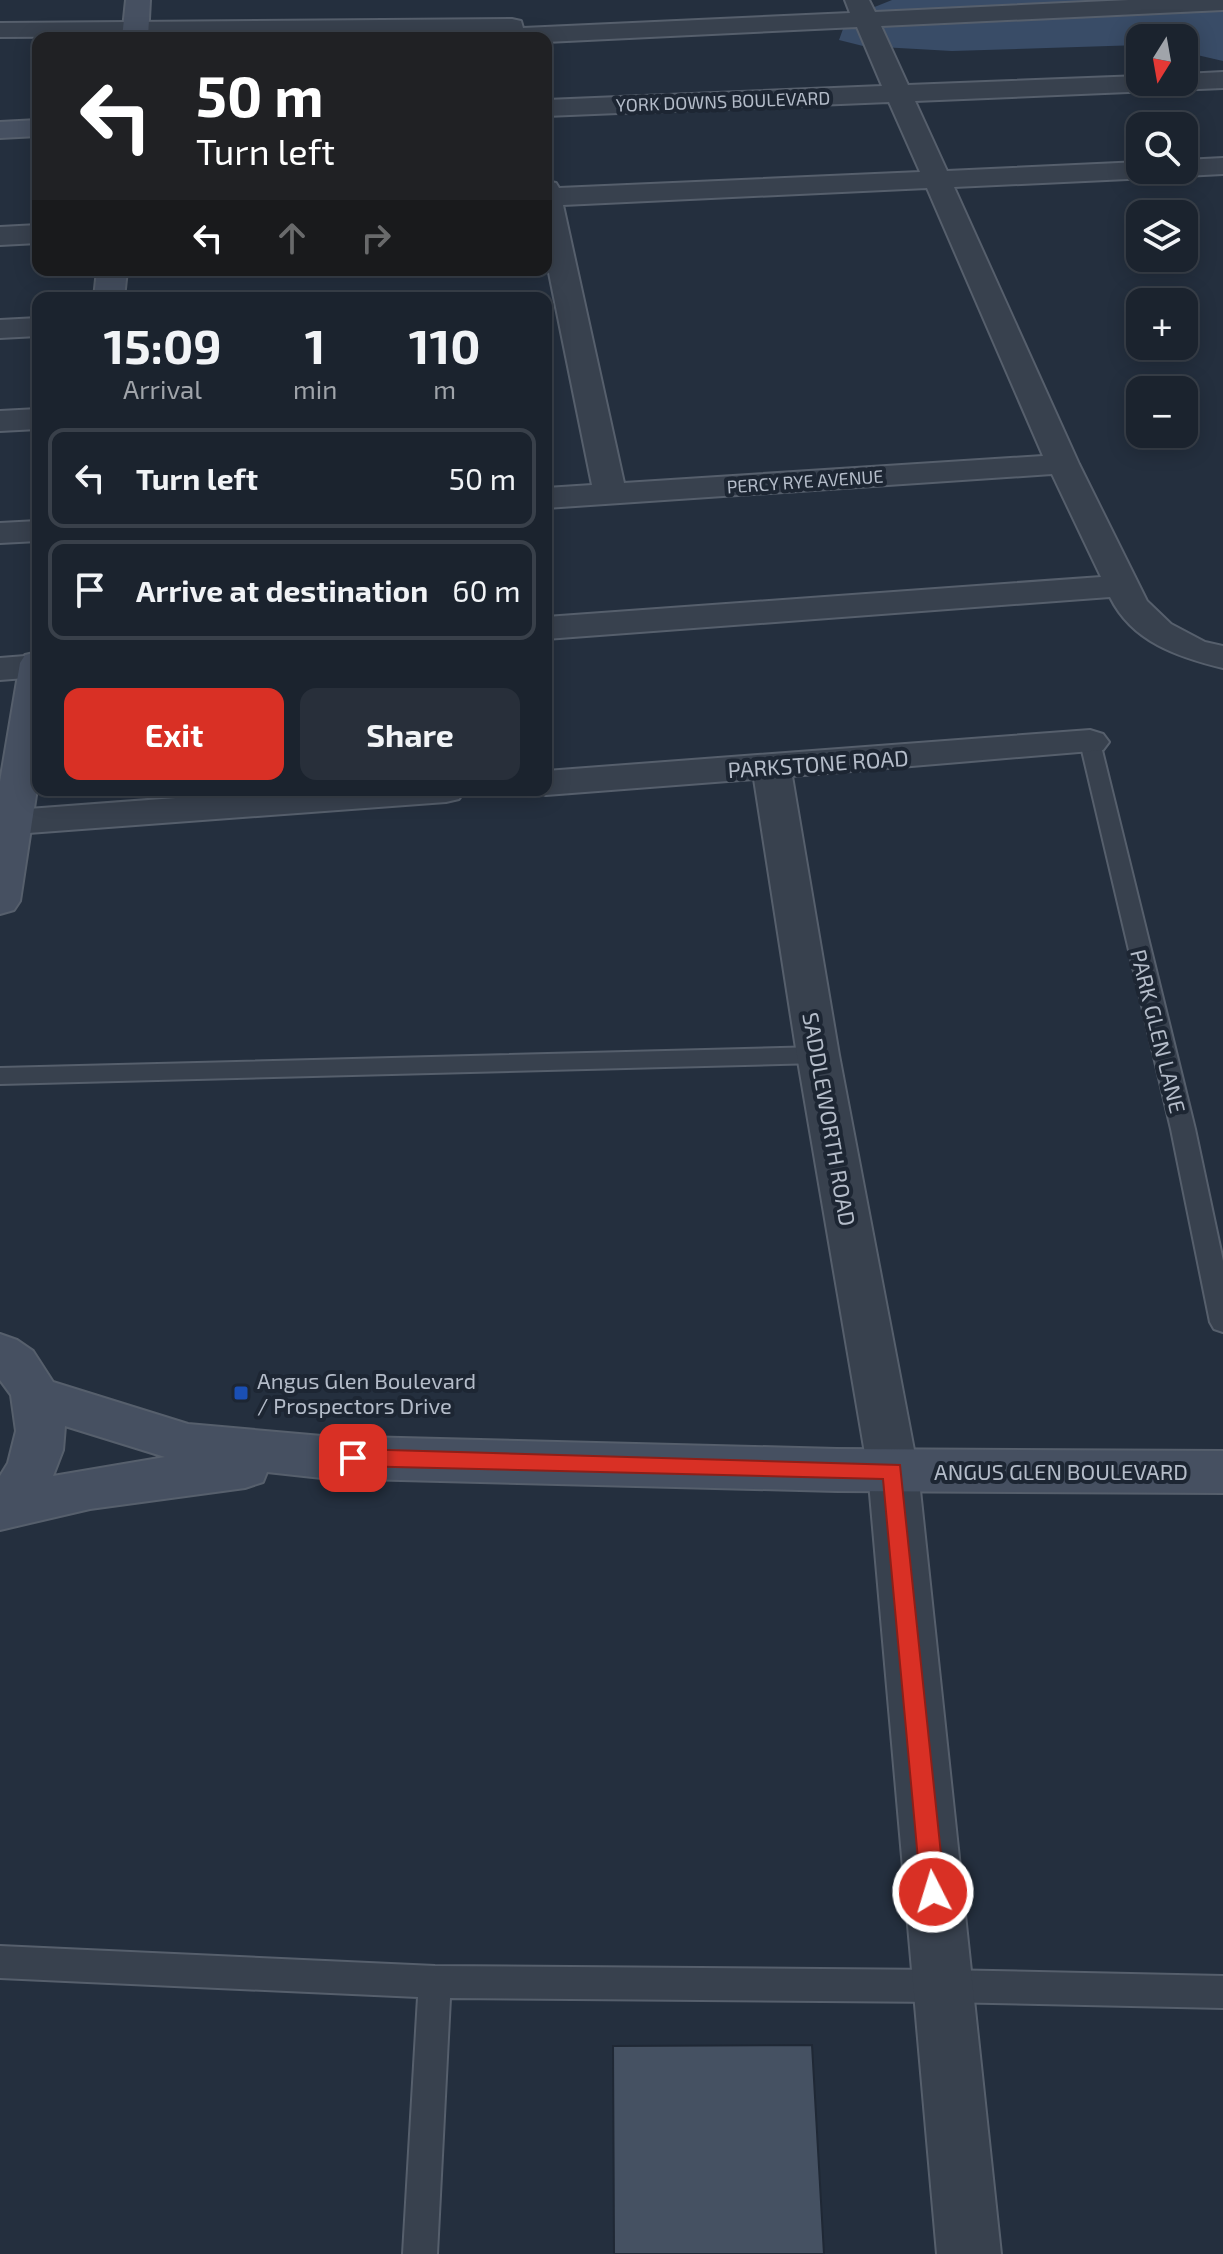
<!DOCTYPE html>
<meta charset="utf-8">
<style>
:root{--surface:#1b232e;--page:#282f3a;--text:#f1f3f6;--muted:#a0a4aa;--line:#39404a;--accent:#d93025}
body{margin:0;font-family:"Exo 2",sans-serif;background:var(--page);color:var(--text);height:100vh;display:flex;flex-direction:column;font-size:30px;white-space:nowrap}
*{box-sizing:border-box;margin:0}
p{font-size:26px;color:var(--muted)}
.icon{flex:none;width:44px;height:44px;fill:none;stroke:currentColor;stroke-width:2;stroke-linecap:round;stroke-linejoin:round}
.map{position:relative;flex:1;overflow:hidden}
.side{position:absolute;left:32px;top:292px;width:520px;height:504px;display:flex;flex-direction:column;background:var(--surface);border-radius:16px;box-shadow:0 4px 20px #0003,0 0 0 2px var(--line)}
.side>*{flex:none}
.banner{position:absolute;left:32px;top:32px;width:520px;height:244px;border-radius:16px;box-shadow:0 4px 20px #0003,0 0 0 2px var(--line);background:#202124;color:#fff;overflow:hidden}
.needle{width:52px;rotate:191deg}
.tools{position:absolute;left:1126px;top:24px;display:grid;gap:16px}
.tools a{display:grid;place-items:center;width:72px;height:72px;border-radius:16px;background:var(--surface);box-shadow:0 4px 20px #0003,0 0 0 2px var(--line);font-size:40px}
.pin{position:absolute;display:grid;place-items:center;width:68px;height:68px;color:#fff;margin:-34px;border-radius:16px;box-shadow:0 4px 12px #0006}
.me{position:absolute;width:88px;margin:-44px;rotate:355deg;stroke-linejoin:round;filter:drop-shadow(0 0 6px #0008)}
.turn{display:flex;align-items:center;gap:28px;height:168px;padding:0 32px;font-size:36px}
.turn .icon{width:104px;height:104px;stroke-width:2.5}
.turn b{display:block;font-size:56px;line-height:68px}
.lanes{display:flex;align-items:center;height:76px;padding:0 32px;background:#0003;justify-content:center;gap:40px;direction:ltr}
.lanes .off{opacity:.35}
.eta{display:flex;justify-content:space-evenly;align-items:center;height:136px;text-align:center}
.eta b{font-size:48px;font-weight:700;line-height:56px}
.action{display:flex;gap:16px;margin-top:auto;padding:16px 32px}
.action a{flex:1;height:92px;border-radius:16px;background:var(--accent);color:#fff;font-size:32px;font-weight:700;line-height:92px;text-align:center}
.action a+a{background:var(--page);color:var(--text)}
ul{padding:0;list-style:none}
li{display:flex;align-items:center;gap:24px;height:100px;margin:0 16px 12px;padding:0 16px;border:4px solid var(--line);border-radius:16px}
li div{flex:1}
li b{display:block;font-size:30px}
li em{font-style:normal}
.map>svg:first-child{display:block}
.water{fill:#394c67}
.building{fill:#455162;stroke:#1f2835;stroke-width:2}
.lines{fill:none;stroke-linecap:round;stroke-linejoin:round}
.lane-casing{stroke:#565f6c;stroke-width:4}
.street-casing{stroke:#565f6c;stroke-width:4}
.secondary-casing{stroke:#565f6c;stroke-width:4}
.lane{fill:#38414e;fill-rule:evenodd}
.street{fill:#38414e;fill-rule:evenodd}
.secondary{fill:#465061;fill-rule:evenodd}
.route{fill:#d93025;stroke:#8d1f18;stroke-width:2}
.transit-dot{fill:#1a4fb4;stroke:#1d2633;stroke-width:3}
.labels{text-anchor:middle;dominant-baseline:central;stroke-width:8;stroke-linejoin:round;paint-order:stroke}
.far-street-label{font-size:18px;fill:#b4bcc9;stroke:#1d2633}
.street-label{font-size:22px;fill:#b4bcc9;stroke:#1d2633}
.poi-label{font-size:22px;fill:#b4bcc9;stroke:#1d2633;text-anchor:start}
</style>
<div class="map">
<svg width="1223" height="2254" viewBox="0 0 1223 2254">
<rect width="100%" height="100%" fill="#242f3e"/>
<polygon class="water" points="892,0 1223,0 1223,61 1184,52 1184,38 1140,38 1140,45 952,51 863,46 839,40 847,18"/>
<polygon class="building" points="812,2045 824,2254 614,2254 613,2046"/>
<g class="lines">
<g class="lane-casing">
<g id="lane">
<polygon points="1090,736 1100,742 1195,1129 1223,1261 1223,1332 1214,1329 1210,1322 1171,1129 1080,742"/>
<polygon points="818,1047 826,1049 830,1055 826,1061 818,1063 0,1084 0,1068"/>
<polygon points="0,1946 435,1966 942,1970 1223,1976 1223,2008 942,2002 450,1998 437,2254 403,2254 418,1997 0,1978"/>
</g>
</g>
<g class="street-casing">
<g id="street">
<path d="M 845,0 L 869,0 L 875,12 L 1129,0 L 1223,0 L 1223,10 L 881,26 L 908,85 L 1140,76 L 1140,82 L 1184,82 L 1184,74 L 1223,72 L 1223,88 L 915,101 L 947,171 L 1140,162 L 1140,170 L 1163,170 L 1159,176 L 1149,178 L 954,187 L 1079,464 L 1147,601 L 1171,624 L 1205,642 L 1223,646 L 1223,668 C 1178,657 1132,642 1110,597 L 546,639 L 546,617 L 1101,577 L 1052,474 L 546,508 L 546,488 L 592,485 L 546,258 L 546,181 L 556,183 L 559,188 L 920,172 L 889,102 L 546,116 L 546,100 L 882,86 L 857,27 L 546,42 L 546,38 L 503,38 L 503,34 L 0,37 L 0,23 L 512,19 L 521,21 L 523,28 L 850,13 ZM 927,188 L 1043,456 L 624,483 L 563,205 Z"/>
<polygon points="1223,158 1223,174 1184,176 1172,170 1184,170 1184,160"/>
<polygon points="38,225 38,243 0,245 0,227"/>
<polygon points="38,318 38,336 0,338 0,320"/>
<polygon points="38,409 38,429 0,431 0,411"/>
<polygon points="38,521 38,541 0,543 0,523"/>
<polygon points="38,655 38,677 0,680 0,658"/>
<polygon points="1090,730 1103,734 1109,742 1103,750 792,776 839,1055 918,1471 1001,2254 937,2254 868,1471 797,1055 754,779 546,795 532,790 546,790 546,771"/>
<polygon points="281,790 465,790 459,799 446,802 15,834 0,829 1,813 15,810"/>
</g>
</g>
<g class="secondary-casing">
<g id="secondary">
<polygon points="126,0 150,0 148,38 122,38"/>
<polygon points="38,120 38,136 0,138 0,122"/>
<polygon points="97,270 127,270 124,298 94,298"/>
<polygon points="38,652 38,782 20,901 14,910 0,914 0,782 20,663 25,655"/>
<path d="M 0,1334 L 17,1340 L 33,1351 L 53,1382 L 188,1424 L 322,1436 L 837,1449 L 1223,1451 L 1223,1493 L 837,1491 L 322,1478 L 267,1472 L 263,1482 L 245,1488 L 90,1509 L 0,1530 L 0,1476 L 8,1463 L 16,1431 L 11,1395 L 0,1380 ZM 65,1426 L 165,1457 L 53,1476 L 63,1450 Z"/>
</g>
</g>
<use href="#lane" class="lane"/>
<use href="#street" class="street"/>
<use href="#secondary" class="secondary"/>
</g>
<polygon class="route" points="353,1449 900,1465 945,1892 941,1900 933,1903 925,1900 921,1892 883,1479 353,1466 345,1464 342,1458 345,1452"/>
<rect class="transit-dot" x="233" y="1385" width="16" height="16" rx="4"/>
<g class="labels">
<g class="far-street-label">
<text transform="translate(723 101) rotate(-2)">YORK DOWNS BOULEVARD</text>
<text transform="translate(805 481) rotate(-4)">PERCY RYE AVENUE</text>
</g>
<g class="street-label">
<text transform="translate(818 763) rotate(-4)">PARKSTONE ROAD</text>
<text transform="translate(1159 1031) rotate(76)">PARK GLEN LANE</text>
<text transform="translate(830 1119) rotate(80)">SADDLEWORTH ROAD</text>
<text x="1061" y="1471">ANGUS GLEN BOULEVARD</text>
</g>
<g class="poi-label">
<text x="257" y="1380">Angus Glen Boulevard<tspan x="257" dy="25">/ Prospectors Drive</tspan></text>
</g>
</g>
</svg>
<div class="tools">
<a><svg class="needle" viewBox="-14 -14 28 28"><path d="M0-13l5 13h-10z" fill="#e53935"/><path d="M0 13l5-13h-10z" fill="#a0a4aa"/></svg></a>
<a><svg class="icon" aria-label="search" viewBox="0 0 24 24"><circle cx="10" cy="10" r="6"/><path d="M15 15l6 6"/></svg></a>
<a><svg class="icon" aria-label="layers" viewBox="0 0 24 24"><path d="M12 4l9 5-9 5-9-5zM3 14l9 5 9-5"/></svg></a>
<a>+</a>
<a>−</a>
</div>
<div class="pin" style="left:353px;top:1458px;background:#d93025"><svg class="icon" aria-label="arrive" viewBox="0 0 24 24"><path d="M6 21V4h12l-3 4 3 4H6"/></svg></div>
<svg class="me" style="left:933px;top:1892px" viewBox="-20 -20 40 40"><circle r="17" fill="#d93025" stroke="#fff" stroke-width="3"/><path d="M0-11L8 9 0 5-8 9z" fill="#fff"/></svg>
<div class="banner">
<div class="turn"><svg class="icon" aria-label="left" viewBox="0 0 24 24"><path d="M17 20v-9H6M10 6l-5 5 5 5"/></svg><div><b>50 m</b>Turn left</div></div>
<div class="lanes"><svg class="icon" aria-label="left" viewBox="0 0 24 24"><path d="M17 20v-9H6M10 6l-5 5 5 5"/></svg><svg class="icon off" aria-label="ahead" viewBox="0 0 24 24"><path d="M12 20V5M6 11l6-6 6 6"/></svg><svg class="icon off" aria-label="right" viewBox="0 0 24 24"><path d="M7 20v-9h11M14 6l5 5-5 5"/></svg></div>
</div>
<section class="side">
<div class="eta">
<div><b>15:09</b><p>Arrival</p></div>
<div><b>1</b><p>min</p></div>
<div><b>110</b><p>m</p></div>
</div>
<ul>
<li><svg class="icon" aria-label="left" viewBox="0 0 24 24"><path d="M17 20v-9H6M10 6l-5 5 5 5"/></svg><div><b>Turn left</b></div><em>50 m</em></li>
<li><svg class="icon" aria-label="arrive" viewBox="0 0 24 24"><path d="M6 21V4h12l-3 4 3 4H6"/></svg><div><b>Arrive at destination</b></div><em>60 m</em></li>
</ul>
<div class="action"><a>Exit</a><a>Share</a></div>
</section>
</div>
